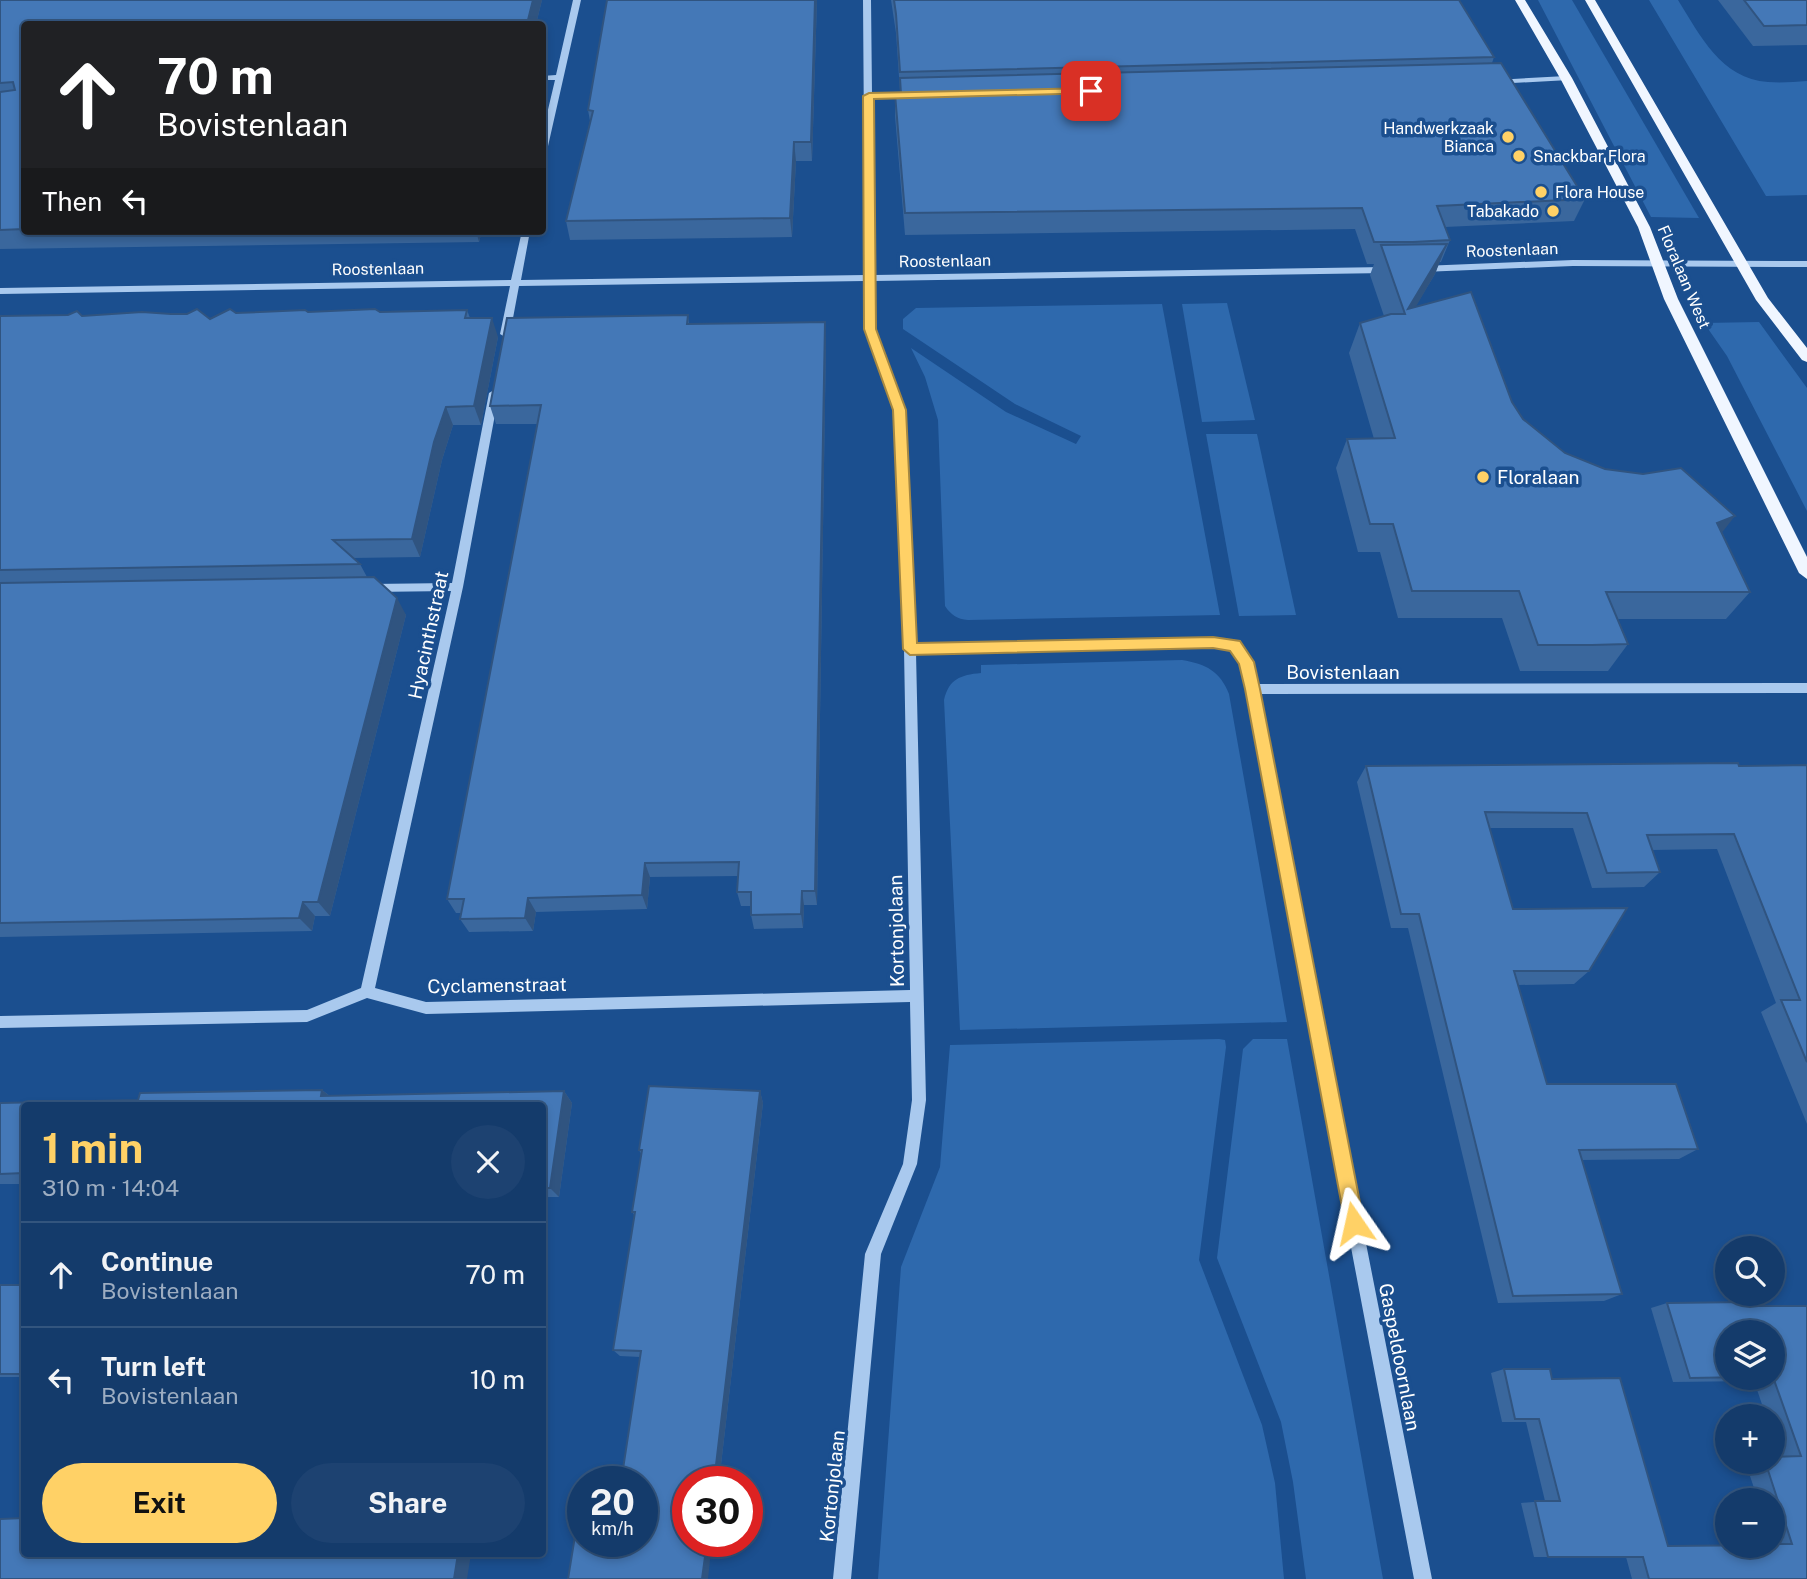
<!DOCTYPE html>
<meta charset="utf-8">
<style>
:root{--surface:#143b6b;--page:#1d4271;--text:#f1f3f6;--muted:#9dadc1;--line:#33557e;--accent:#ffd166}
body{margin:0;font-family:"Public Sans",sans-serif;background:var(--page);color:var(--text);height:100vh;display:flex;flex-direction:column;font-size:26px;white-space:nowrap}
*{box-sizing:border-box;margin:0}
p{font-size:23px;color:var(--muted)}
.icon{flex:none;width:38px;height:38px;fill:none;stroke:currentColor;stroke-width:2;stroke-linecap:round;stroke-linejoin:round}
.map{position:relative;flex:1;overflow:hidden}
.panel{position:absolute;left:21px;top:1102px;width:525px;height:455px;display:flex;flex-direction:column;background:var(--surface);border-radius:7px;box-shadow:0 4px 10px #0003,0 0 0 2px var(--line)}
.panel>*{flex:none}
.guide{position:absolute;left:21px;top:21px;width:525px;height:214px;border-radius:7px;box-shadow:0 4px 10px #0003,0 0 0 2px var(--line);background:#202124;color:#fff;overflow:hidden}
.tools{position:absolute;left:1715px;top:1236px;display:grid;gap:14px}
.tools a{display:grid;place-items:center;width:70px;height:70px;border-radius:50%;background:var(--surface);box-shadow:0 4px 10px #0003,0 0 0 2px var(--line);font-size:35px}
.speed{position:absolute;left:567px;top:1466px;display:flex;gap:14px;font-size:35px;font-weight:700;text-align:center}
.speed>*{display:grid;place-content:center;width:91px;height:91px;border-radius:50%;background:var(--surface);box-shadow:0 4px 10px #0003,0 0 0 2px var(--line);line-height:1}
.speed small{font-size:18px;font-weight:400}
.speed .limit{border:10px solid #d22;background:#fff;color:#111}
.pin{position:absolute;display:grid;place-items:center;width:60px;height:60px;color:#fff;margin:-30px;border-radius:14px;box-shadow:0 4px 10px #0006}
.me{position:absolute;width:77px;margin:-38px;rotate:349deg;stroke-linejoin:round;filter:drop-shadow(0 0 5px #0008)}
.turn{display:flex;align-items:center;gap:24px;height:147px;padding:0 21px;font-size:32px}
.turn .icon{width:91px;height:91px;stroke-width:2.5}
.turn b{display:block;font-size:49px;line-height:60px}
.then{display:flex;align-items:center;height:66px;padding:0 21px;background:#0003;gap:14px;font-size:26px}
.round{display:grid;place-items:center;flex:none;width:74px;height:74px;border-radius:37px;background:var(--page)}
.summary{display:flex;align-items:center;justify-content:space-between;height:119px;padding:0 21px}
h1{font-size:42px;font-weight:700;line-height:52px;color:var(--accent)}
.button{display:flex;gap:14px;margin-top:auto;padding:14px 21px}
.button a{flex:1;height:80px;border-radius:42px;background:var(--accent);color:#111;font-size:28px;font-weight:700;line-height:80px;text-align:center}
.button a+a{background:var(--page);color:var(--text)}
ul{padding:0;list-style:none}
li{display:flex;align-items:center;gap:21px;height:105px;padding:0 21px;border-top:2px solid var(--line)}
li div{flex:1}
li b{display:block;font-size:26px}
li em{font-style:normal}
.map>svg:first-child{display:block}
.green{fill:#2e69ad}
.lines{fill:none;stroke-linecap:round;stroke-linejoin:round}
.minor{fill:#a9c9ee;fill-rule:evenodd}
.major{fill:#f0f6ff;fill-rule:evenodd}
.wall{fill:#3a679d}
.shaded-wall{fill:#305480}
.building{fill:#4478b7;stroke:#305480;stroke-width:2}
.route{fill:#ffd166;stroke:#a68842;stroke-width:2}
.poi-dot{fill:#ffd166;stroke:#1b4f8f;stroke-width:2.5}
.labels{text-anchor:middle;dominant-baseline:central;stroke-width:7;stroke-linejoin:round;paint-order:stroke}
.far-poi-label{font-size:16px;fill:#fff;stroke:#1b4f8f;text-anchor:end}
.far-street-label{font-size:16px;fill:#fff;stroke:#1b4f8f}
.poi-label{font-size:19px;fill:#fff;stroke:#1b4f8f;text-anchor:start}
.street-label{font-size:19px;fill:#fff;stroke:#1b4f8f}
</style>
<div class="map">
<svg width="1807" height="1579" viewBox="0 0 1807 1579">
<rect width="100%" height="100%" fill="#1b4f8f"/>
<g class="green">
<polygon points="1538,0 1572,0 1699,218 1651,217"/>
<path d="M 1649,0 L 1678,0 C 1700,35 1721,79 1768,82 C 1781,83 1794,82 1807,81 L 1807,195 L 1766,196 Z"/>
<polygon points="1227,303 1255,420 1202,422 1182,304"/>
<path d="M 1162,304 L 1220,615 L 968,620 C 957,619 951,615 945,606 L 938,420 L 925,377 L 911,348 L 1006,412 L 1076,444 L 1081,436 L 1015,404 L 903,329 L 903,319 L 916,308 Z"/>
<polygon points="1759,322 1807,388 1807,511 1727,356 1704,323"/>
<polygon points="1206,434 1257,434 1296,615 1239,616"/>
<path d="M 1182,660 C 1206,664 1220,671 1229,694 L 1287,1022 L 960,1030 L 944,700 C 949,679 960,675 981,673 L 981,665 Z"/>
<polygon points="1219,1039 1225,1040 1226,1047 1199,1260 1262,1425 1275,1483 1284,1579 878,1579 901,1267 940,1167 950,1045"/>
<polygon points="1253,1039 1287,1039 1383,1579 1306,1579 1293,1482 1281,1422 1217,1258 1243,1049"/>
</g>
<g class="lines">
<g class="minor">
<polygon points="573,0 581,0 546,155 542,157 542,135 555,80 542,80 542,76 556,75"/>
<path d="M 863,0 L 871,0 L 872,94 L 910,93 L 914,95 L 910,97 L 872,98 L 874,275 L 1387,267 L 1392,270 L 1387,273 L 874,281 L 875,329 L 905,409 L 915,644 L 1213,639 C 1220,639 1231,638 1237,641 C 1250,647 1254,672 1256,684 L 1807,683 L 1807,693 L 1258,694 L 1432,1579 L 1414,1579 L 1240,663 L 1232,649 L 1213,647 L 916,653 L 926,1100 L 917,1164 L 881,1254 L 851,1579 L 833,1579 L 865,1254 L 903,1164 L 912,1100 L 910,1002 L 426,1014 L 367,998 L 307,1022 L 0,1028 L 0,1016 L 307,1010 L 361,988 L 451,591 L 371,592 L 365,588 L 371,584 L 452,583 L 489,393 L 494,390 L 499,393 L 463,587 L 375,988 L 426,1002 L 910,990 L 904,649 L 895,409 L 865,329 L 865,281 L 519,286 L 510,334 L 505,337 L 500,334 L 510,286 L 0,294 L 0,288 L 511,280 L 522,231 L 530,231 L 521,280 L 865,275 Z"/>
<polygon points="1566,76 1570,78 1569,80 1495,84 1491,82 1495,80"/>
<polygon points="1573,260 1807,261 1807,267 1573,266 1422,272 1417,269 1422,266"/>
</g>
<g class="major">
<polygon points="1515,0 1525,0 1572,78 1650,227 1678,299 1807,557 1807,579 1799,573 1664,299 1638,227 1560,78"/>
<polygon points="1585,0 1595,0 1768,298 1807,348 1807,362 1802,360 1756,300"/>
</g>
</g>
<g class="wall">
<polygon points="0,0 542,0 536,24 24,24 24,231 482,231 479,242 0,249"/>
<polygon points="817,0 812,161 796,161 792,237 570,240 566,221 590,121 588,110"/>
<polygon points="891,0 1459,0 1494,57 1492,63 1585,199 1574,221 1445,227 1450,240 1441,262 1439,262 1435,274 1415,307 1512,402 1523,419 1565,453 1722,533 1750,592 1726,619 1618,619 1628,644 1608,671 1520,671 1502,618 1398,618 1380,552 1358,552 1336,468 1347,439 1374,439 1349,353 1360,323 1384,316 1370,275 1374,264 1367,264 1355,229 905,235 895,116 895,94 900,94 900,91 896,33"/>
<polygon points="1718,0 1807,0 1807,45 1753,46"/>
<polygon points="467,310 470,318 498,337 481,425 453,425 442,460 420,557 353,558 360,564 367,577 406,615 330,916 315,916 312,931 0,937 0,316 82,316 210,319 236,313"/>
<polygon points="688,315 689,324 826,340 817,905 804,905 803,928 754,929 751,915 751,906 741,906 737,892 738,876 650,877 647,909 536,912 533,931 469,932 460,919 461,913 456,913 447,899 537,424 496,424 490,406"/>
<polygon points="1807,765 1807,1124 1761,1012 1776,1003 1717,849 1652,850 1660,872 1644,887 1592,888 1573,828 1490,828 1513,909 1589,971 1574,984 1518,985 1547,1084 1698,1149 1679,1159 1582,1160 1622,1294 1604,1301 1498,1303 1408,928 1391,928 1357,782 1366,766"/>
<polygon points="322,1090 330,1096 564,1091 572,1103 559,1197 542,1197 542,1106 24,1106 24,1184 0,1184 0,1103 138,1100"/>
<polygon points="760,1091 763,1103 719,1482 688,1482 642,1542 640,1357 620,1356 613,1350 635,1216 632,1212 641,1154 639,1150"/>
<rect x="0" y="1285" width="24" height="92"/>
<polygon points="1667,1303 1749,1306 1807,1306 1807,1579 1632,1579 1626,1557 1534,1557 1521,1503 1545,1501 1526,1422 1502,1422 1491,1373 1504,1369 1552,1379 1668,1546 1773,1545 1773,1500 1758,1500 1745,1461 1773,1461 1781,1457 1773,1434 1773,1416 1766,1416 1754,1381 1673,1382 1651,1308"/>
</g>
<g class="shaded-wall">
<polygon points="533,0 542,0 536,24 527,24"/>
<polygon points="815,0 817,0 812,161 811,142"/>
<polygon points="794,142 796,161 792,237 790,218"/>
<polygon points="476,231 482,231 479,242"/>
<polygon points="1447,244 1435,274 1397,339 1408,309"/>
<polygon points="492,318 498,337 481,425 474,406"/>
<polygon points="825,322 826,340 817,905 815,891"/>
<polygon points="446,407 453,425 442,460 420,557 412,539 434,442"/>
<polygon points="1735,516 1713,544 1717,523"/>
<polygon points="397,598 406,615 330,916 318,902"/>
<polygon points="645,863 650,877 647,909 642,895"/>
<polygon points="802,891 804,905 803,928 801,914"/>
<polygon points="528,898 536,912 533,931 525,918"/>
<polygon points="303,902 315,916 312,931 299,918"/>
<polygon points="322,1090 336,1101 321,1096"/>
<polygon points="564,1091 572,1103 559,1197 550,1188"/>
<polygon points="760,1091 763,1103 719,1482 714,1482"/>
<polygon points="707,1542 712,1542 708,1579 702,1579"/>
<polygon points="458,1554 471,1554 467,1579 454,1579"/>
</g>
<g class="building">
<polygon points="0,0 533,0 527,24 24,24 24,229 0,230 0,92 15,90 13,82 0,83"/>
<polygon points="607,0 815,0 811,142 794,142 790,218 566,221 593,111 588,110"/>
<polygon points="894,0 1459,0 1494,57 900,72 896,14"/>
<polygon points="1744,0 1807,0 1807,25 1764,26"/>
<polygon points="1501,63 1585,199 1437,206 1450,240 1413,242 1374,242 1362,208 905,213 895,94 901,94 900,78"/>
<polygon points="1447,244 1408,309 1471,292 1512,402 1523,419 1565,453 1605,469 1643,474 1681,468 1735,516 1717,523 1750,592 1606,592 1628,644 1592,645 1538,645 1519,591 1412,591 1393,524 1370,524 1347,439 1395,438 1360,323 1391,314 1405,314 1381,245"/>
<polygon points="197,309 210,319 230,309 236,313 305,310 308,312 375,309 380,312 467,310 465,318 492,318 474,406 446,407 434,442 412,539 333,540 360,564 0,570 0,316 68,315 77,311 82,316 142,312 171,314 187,314"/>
<polygon points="688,315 687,324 825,322 815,891 802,891 801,914 751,915 751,892 737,892 739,862 645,863 642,895 528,898 525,918 460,919 464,899 447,899 541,405 490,406 507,318"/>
<polygon points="374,577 397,598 318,902 303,902 299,918 0,923 0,583"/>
<polygon points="1738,763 1739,766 1807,765 1807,1062 1781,1000 1800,1000 1734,834 1647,835 1660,872 1607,873 1587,813 1485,812 1513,909 1627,908 1589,971 1514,971 1547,1084 1676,1084 1698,1149 1579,1150 1622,1294 1513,1296 1419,914 1401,914 1366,766"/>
<polygon points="649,1086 760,1091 714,1482 688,1482 688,1542 707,1542 702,1579 568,1579 581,1499 583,1499 583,1542 642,1542 642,1482 621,1482 641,1351 613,1350 635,1212 632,1212 642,1150 639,1150"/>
<polygon points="322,1090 321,1096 564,1091 550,1188 542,1188 542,1106 24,1106 24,1173 0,1174 0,1103 138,1100 140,1093"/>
<rect x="0" y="1285" width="24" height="89"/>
<polygon points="1747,1302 1749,1306 1807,1306 1807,1579 1649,1579 1643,1557 1548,1557 1535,1501 1560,1501 1539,1419 1515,1419 1504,1369 1550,1369 1552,1379 1620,1378 1668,1546 1773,1545 1773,1544 1792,1544 1765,1461 1773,1461 1773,1457 1801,1456 1773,1377 1773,1332 1727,1332 1727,1377 1749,1377 1690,1378 1667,1303"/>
<polygon points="24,1518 24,1554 458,1554 454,1579 0,1579 0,1519"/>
</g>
<polygon class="route" points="1091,88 1096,91 1095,93 874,99 876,329 906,410 917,643 1213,637 1240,641 1254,662 1260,689 1364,1223 1361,1229 1354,1232 1347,1229 1345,1223 1245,689 1239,664 1230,651 1213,648 910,655 903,649 893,410 864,329 863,96 869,93"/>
<g class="poi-dot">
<circle cx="1508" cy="137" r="7"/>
<circle cx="1519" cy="156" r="7"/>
<circle cx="1541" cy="192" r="7"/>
<circle cx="1553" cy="211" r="7"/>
<circle cx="1483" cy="477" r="7"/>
</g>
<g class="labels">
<g class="far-poi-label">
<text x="1494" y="128">Handwerkzaak<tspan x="1494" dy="18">Bianca</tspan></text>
<text x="1533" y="156" text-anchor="start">Snackbar Flora</text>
<text x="1555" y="192" text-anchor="start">Flora House</text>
<text x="1539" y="211">Tabakado</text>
</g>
<g class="far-street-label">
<text transform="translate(1512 250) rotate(-2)">Roostenlaan</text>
<text transform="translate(945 261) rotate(-1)">Roostenlaan</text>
<text transform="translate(378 269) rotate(-1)">Roostenlaan</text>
<text transform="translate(1684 277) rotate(67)">Floralaan West</text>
</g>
<g class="poi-label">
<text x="1497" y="477">Floralaan</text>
</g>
<g class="street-label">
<text transform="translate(428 635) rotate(-78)">Hyacinthstraat</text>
<text x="1343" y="672">Bovistenlaan</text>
<text transform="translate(896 931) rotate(-91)">Kortonjolaan</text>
<text transform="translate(497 985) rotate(-1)">Cyclamenstraat</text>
<text transform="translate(1400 1357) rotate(79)">Gaspeldoornlaan</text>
<text transform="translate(832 1486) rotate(-84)">Kortonjolaan</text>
</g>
</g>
</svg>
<div class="tools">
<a><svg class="icon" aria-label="search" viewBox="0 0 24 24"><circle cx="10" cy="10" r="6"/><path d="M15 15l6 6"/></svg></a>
<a><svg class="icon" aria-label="layers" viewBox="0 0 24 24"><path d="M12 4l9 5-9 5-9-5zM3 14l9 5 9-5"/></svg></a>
<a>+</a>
<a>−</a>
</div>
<div class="speed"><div>20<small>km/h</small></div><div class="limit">30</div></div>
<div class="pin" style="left:1091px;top:91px;background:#d93025"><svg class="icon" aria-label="arrive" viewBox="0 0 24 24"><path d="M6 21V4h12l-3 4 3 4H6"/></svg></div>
<svg class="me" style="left:1354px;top:1223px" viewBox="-20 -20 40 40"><path d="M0-17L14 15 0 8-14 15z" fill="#ffd166" stroke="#fff" stroke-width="4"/></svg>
<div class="guide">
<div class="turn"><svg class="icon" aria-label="ahead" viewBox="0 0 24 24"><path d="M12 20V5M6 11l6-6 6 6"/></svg><div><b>70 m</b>Bovistenlaan</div></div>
<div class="then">Then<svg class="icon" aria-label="left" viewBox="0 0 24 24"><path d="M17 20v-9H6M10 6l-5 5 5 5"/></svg></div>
</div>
<section class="panel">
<div class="summary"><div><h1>1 min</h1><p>310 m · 14:04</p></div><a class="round"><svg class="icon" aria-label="close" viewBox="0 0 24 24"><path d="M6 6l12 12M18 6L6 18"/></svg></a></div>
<ul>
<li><svg class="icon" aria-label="ahead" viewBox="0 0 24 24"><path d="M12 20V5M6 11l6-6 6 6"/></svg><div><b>Continue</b><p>Bovistenlaan</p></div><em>70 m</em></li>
<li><svg class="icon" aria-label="left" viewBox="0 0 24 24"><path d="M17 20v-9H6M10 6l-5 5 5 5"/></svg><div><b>Turn left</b><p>Bovistenlaan</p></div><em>10 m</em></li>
</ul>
<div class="button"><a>Exit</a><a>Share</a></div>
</section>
</div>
